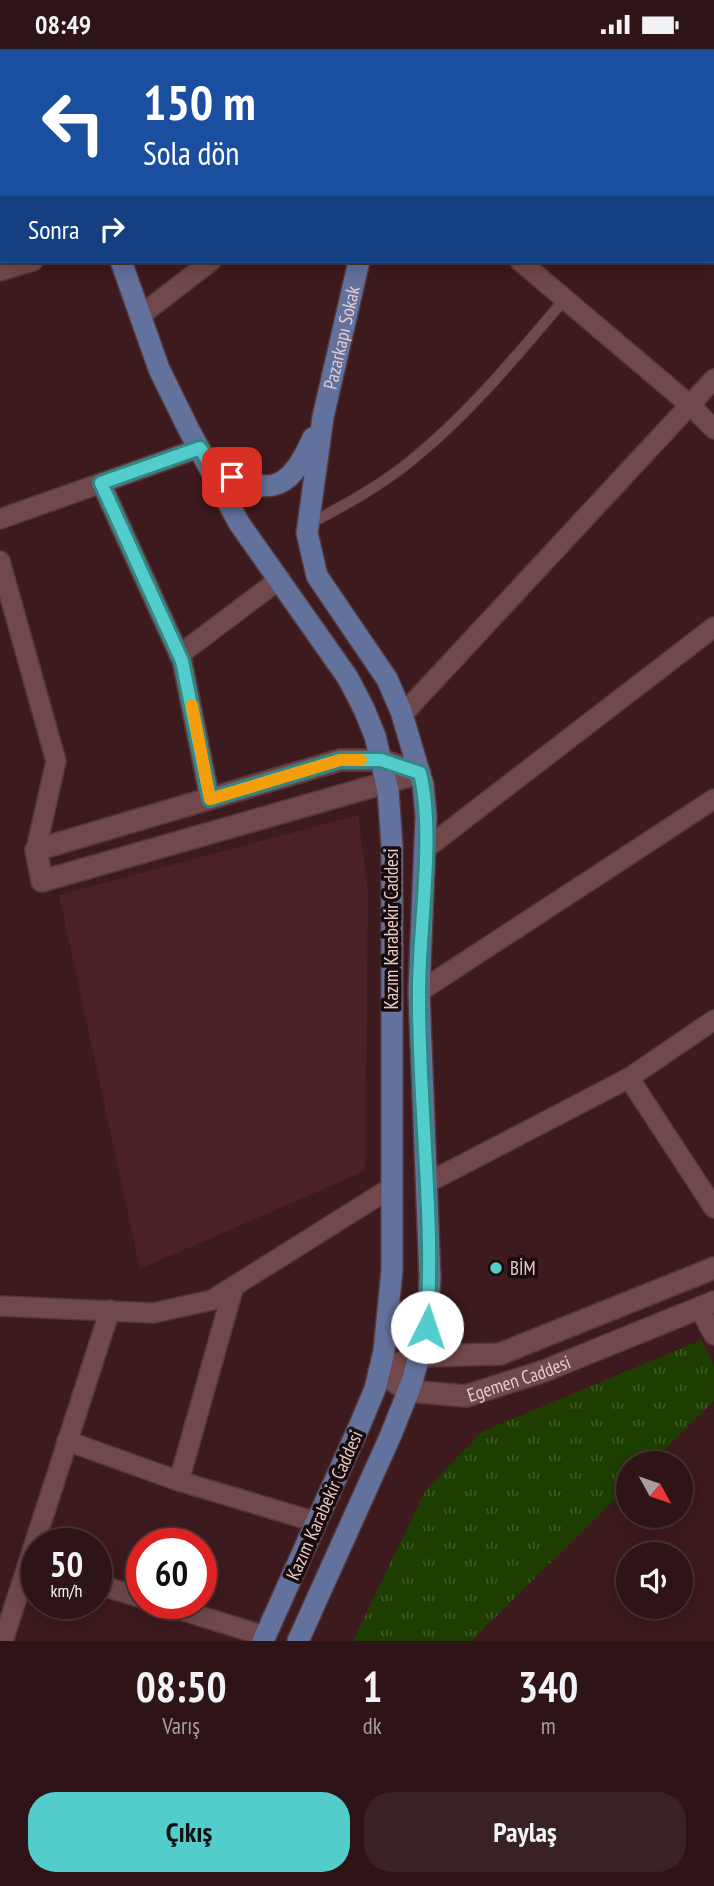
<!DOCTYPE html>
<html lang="tr">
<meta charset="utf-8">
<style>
:root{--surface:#2e1416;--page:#3a2123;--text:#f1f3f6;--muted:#a79ea1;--line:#493335;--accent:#52cdcc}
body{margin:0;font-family:"PT Sans Narrow",sans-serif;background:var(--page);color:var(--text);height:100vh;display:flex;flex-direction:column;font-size:26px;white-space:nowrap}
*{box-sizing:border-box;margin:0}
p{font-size:23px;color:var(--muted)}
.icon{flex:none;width:38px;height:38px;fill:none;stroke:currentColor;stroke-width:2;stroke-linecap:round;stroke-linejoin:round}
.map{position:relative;height:1592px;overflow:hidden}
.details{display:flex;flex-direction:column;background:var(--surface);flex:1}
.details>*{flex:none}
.guide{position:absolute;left:0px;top:0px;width:714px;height:214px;box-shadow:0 4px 18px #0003,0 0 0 2px var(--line);background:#1a4fa0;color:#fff;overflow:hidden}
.needle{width:46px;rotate:130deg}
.fabs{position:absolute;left:616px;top:1402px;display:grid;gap:14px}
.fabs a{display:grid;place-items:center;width:77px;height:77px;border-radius:50%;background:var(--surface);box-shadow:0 4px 18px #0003,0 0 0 2px var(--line);font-size:35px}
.speed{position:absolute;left:21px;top:1479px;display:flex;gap:14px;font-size:35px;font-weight:700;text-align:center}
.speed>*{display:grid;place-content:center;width:91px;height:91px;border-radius:50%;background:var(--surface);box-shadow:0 4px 18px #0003,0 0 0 2px var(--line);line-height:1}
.speed small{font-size:18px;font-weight:400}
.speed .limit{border:10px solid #d22;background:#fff;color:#111}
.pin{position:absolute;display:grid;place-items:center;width:60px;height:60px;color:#fff;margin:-30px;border-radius:14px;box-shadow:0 4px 10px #0006}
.me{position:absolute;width:77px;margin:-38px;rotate:4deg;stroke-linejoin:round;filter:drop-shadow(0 0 5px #0008)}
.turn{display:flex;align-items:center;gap:24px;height:147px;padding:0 28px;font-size:32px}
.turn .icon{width:91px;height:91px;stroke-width:2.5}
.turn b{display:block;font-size:49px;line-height:60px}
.then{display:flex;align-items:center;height:66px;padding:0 28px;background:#0003;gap:14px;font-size:26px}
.eta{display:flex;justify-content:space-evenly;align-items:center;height:119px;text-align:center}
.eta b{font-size:42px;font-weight:800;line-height:49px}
.action{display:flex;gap:14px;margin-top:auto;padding:14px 28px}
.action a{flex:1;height:80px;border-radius:28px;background:var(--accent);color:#111;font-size:28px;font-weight:800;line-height:80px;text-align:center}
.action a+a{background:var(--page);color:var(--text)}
.status{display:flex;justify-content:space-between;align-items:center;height:49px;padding:0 35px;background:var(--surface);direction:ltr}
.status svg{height:19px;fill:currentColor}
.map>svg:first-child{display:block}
.built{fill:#4c2126}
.park{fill:url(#park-tufts)}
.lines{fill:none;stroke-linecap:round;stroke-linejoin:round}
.lane-casing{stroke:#54373a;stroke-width:12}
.street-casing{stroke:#54373a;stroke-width:22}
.secondary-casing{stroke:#54373a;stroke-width:24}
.primary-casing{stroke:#54373a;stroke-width:24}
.lane{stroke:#71484b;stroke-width:10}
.street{stroke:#71484b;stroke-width:19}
.secondary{stroke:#71484b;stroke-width:21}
.primary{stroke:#62729c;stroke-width:21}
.route-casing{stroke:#358585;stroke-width:18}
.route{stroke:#52cdcc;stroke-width:12}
.slow{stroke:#f59e0b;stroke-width:12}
.poi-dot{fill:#52cdcc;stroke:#1a0a0b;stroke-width:2.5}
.labels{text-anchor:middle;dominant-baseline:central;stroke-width:7;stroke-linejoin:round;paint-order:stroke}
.street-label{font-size:19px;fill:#e3cbcc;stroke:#1a0a0b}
.poi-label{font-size:19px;fill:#e3cbcc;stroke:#1a0a0b;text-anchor:start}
</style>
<div class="status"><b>08:49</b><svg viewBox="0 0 49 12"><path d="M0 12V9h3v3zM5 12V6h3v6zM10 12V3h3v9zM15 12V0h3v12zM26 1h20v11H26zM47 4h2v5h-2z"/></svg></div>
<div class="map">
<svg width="714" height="1592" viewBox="0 0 714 1592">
<defs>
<pattern id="park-tufts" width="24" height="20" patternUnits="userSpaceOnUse" patternTransform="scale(1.75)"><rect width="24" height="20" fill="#1d3e00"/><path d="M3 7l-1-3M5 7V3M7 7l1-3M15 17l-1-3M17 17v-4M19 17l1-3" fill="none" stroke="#3e5924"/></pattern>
</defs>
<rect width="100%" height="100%" fill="#3d1a1d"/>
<polygon class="built" points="358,766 368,845 365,1122 140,1220 59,846"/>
<polygon class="park" points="701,1291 714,1317 714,1352 651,1414 628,1414 628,1437 471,1592 353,1592 425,1442 481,1383"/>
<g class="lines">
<g class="lane-casing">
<path id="lane" d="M 309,475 C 345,456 382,436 413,410 C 470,364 517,306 564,251"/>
</g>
<g class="street-casing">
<g id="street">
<polyline points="486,2 491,0"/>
<polyline points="520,212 691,357 714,380"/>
<polyline points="0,222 33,212"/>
<polyline points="141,266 211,212"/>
<polyline points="101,434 182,612 210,750"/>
<polyline points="0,470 200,399"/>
<polyline points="0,512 56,712 36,801"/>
<polyline points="179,606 280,530"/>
<polyline points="402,666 714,330"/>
<polyline points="424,801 714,578"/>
<polyline points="419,943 714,750"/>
<polyline points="629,1029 714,1159"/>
<polyline points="427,1134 629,1029 714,971"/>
<polyline points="0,1257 153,1264 212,1251 392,1138"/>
<polyline points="699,1259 714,1286"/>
<polyline points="67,1392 179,1432 316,1473"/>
<polyline points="179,1432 233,1240"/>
<polyline points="96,1535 142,1549"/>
<polyline points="158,1554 265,1587"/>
<polyline points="3,1592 110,1261"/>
</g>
</g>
<g class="secondary-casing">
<g id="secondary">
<polygon points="340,711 381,711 420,724 42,832 36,801"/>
<path id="s1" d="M 379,1322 L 408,1342 L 466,1347 L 544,1322 L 714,1253"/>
<polyline points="379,1322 421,1307 500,1305 714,1219"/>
</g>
</g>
<g class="primary-casing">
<g id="primary">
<polyline points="42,0 42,2"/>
<polyline points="360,0 361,2"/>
<polyline points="121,212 159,320 189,381 239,474 348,629 364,660 375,687 388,741 392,797 392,1221 384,1302 375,1340 359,1378 263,1592"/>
<path d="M 212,419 C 266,444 286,450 313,389"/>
<path id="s2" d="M 298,1592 L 390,1388 L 412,1333 L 427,1278 L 430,1229 L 419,943 L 426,767 L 423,736 L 401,662 L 387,630 L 317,527 L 307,484 L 323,368 L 359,212"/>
</g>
</g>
<use href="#lane" class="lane"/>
<use href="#street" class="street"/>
<use href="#secondary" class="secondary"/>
<use href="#primary" class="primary"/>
</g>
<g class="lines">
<g class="route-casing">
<path id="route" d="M 232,428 L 212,419 L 200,399 L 101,434 L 182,612 L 210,750 L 340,711 L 381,711 L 420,724 C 435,785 419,877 419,942 C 418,1054 435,1166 427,1278"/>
</g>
<use href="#route" class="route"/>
<polyline class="slow" points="192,656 210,750 340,711 361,711"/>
</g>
<circle class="poi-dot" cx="496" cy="1219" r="7"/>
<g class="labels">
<g class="street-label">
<text stroke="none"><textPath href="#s2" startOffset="1362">Pazarkapı Sokak</textPath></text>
<text transform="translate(391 880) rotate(-90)">Kazım Karabekir Caddesi</text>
<text stroke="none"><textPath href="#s1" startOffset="149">Egemen Caddesi</textPath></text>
<text transform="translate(324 1456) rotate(-66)">Kazım Karabekir Caddesi</text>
</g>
<g class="poi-label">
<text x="510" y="1219">BİM</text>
</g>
</g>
</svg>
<div class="fabs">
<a><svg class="needle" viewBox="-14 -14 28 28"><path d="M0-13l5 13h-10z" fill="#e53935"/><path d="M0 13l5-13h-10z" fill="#a79ea1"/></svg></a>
<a><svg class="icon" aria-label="sound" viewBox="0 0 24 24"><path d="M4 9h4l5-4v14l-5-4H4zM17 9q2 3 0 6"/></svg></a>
</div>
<div class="speed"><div>50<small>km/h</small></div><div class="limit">60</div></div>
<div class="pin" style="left:232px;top:428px;background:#d93025"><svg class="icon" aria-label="arrive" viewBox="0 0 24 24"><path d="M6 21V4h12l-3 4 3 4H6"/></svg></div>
<svg class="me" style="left:427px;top:1278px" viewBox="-20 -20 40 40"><circle r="19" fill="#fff"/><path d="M0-13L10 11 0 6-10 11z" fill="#52cdcc"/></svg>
<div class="guide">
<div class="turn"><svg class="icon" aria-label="left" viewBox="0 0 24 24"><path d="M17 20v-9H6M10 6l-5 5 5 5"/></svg><div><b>150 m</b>Sola dön</div></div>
<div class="then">Sonra<svg class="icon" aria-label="right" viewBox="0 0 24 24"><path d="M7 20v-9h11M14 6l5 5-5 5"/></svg></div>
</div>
</div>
<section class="details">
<div class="eta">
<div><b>08:50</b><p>Varış</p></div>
<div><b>1</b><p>dk</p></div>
<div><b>340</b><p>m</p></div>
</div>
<div class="action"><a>Çıkış</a><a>Paylaş</a></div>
</section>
